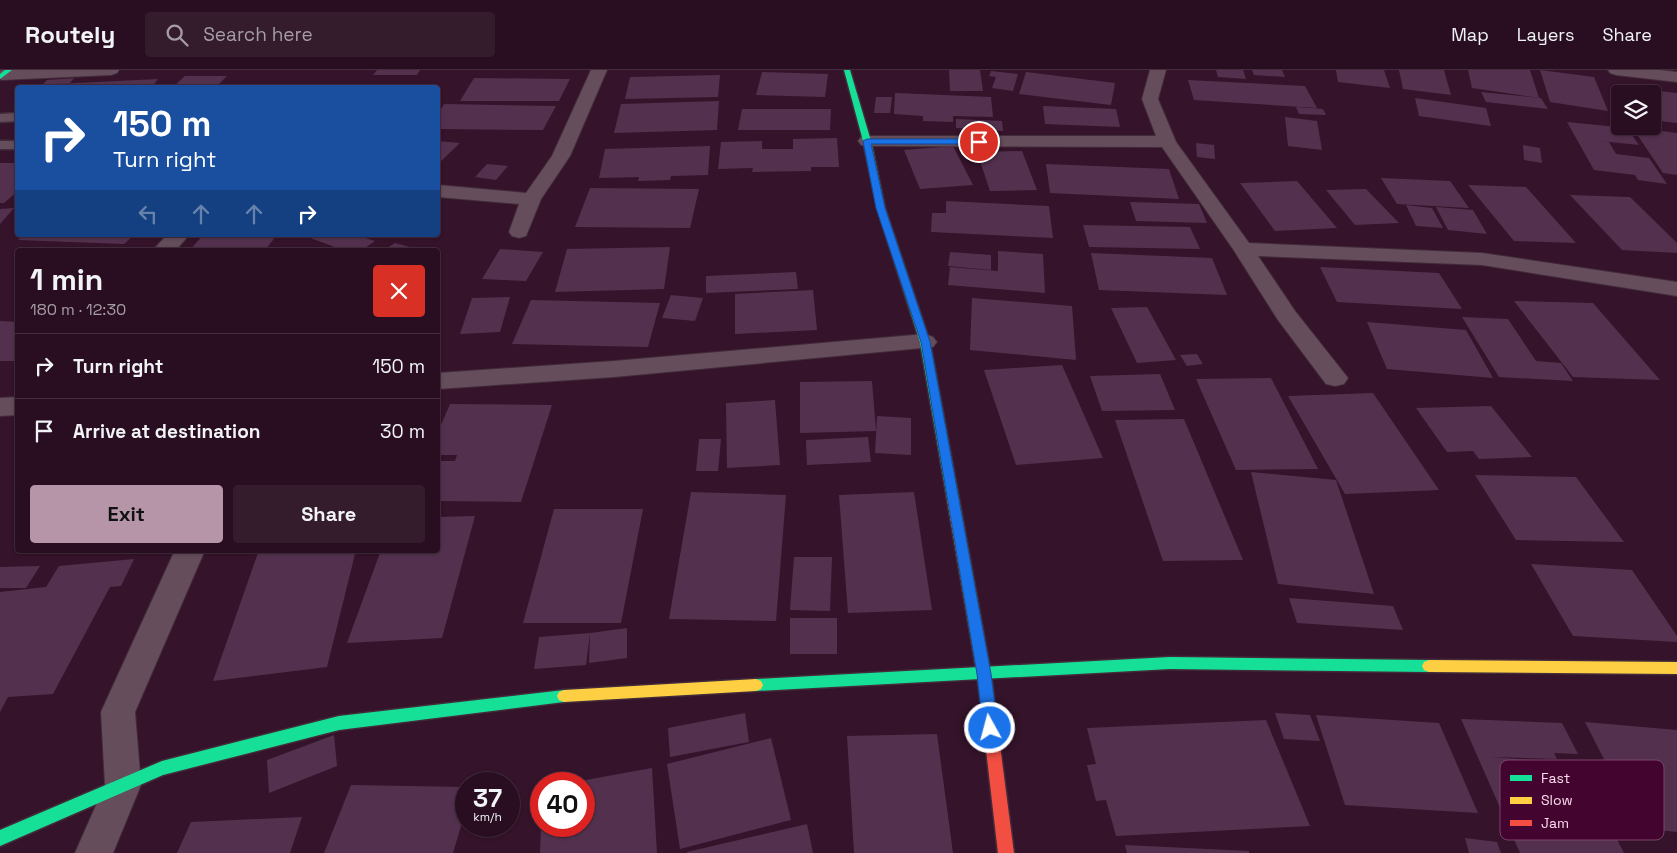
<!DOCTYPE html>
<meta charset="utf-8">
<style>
:root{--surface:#280e20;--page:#341c2d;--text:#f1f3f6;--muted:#a59ca5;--line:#442e3e;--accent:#b695a8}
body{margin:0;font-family:"Space Grotesk",sans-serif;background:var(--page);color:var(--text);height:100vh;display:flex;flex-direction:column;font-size:19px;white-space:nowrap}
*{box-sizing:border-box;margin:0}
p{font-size:16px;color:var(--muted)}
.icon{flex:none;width:28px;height:28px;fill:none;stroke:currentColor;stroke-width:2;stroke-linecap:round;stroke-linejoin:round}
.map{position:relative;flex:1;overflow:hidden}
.drawer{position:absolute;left:15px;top:178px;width:425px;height:305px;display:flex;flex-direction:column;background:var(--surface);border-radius:5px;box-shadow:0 1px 4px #0004,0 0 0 1px var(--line)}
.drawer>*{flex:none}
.top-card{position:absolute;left:15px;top:15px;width:425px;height:152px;border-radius:5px;box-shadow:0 1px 4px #0004,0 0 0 1px var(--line);background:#1a4fa0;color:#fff;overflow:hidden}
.buttons{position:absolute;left:1611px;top:15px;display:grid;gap:10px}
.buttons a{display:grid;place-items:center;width:50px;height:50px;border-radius:5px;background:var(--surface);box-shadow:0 1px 4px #0004,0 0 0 1px var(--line);font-size:25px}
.speed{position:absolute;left:455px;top:702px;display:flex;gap:10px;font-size:25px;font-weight:700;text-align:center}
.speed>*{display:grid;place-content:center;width:65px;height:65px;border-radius:50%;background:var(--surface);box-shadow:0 1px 4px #0004,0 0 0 1px var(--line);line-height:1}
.speed small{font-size:12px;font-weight:400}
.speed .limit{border:8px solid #d22;background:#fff;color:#111}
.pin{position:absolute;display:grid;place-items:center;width:42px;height:42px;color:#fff;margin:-21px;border:2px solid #fff;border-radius:50%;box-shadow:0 1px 5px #0007}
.me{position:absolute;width:55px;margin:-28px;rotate:353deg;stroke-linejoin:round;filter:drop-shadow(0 0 4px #0008)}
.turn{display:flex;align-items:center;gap:18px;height:105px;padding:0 15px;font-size:22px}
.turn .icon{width:65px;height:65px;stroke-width:2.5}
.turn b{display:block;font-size:35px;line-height:42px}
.lanes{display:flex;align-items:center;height:48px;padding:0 15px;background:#0003;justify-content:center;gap:25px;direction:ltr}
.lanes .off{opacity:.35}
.round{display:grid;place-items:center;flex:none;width:52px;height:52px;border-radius:5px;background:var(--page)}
.overview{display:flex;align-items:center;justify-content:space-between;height:85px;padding:0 15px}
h1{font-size:30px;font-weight:700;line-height:38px}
.cta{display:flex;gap:10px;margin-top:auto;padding:10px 15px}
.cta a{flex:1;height:58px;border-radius:5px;background:var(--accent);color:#111;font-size:20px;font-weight:700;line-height:58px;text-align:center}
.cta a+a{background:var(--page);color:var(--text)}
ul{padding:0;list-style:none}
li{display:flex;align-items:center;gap:15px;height:65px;padding:0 15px;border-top:1px solid var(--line)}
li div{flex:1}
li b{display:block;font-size:19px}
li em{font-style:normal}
header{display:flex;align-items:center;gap:30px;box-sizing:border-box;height:70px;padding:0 25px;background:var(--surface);border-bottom:1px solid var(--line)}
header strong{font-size:24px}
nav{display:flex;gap:28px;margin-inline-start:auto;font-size:18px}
.search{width:350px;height:45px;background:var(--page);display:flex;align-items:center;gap:12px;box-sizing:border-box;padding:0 18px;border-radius:5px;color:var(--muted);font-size:19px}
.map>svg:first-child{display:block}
.building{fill:#53314e}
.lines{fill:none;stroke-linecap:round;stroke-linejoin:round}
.lane-casing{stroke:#432c3a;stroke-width:3}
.street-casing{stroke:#432c3a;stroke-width:2}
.fast-casing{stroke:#432c3a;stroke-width:3}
.slow-casing{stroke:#432c3a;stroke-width:3}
.jam-casing{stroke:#432c3a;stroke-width:3}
.lane{fill:#654d5b;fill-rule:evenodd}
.street{fill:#654d5b;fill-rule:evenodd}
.fast{fill:#16e098;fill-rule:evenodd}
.slow{fill:#ffcf43;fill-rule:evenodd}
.jam{fill:#f24e42;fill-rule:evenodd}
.route{fill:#1a73e8;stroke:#114b97}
.key{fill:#430530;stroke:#7a4568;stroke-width:1}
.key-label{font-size:14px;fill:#fbdbec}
</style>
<header>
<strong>Routely</strong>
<div class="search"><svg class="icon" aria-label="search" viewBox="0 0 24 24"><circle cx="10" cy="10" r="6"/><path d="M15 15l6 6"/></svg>Search here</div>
<nav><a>Map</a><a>Layers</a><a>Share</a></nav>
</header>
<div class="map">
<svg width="1677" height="783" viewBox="0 0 1677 783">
<rect width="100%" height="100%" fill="#35132a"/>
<g class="building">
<polygon points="377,0 420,0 417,5 373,5"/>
<polygon points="949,0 980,0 983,21 950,21"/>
<polygon points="1216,0 1243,0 1246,9 1218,7"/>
<polygon points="1252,0 1282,0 1285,7 1254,5"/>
<polygon points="1336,0 1384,0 1390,18 1338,12"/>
<polygon points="1399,0 1444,0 1451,25 1403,19"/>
<polygon points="1468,0 1530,0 1539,28 1472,18"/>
<polygon points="1540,0 1594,7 1608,41 1550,32"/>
<polygon points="991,1 1018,4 1013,21 992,18 996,7 989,6"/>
<polygon points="762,2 828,4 825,27 756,25"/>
<polygon points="1026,2 1115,13 1111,35 1019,24"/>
<polygon points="720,5 718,27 625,29 630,7"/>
<polygon points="185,6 227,6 215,18 172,18"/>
<polygon points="74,8 70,13 55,14 158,9 151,18 45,18 48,14 42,15 47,10"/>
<polygon points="474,8 570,9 559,31 460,31"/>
<polygon points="1188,10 1305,16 1317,38 1194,30"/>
<polygon points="1617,16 1677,23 1677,53 1652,50 1652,24 1621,24"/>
<polygon points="1481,22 1541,28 1548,39 1486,32"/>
<polygon points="895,23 991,27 993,47 953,46 953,52 923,51 923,46 894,44"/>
<polygon points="876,27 892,27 890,43 874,43"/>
<polygon points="1415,28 1486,38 1491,56 1419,46"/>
<polygon points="719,31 717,60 614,63 621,34"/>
<polygon points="444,34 556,36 543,60 438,59 438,44"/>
<polygon points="1043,36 1116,39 1120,57 1045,54"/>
<polygon points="1296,37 1323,39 1326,45 1299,44"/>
<polygon points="742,39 831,39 830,60 738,60"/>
<polygon points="1285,47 1317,51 1322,80 1288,76"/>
<polygon points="956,49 1002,51 1003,61 956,58"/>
<polygon points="1567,52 1627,58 1639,75 1591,70 1609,72 1616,84 1649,88 1667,114 1638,110 1635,105 1594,100"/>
<polygon points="1632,57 1677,63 1677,105 1663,103"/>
<polygon points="837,68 839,97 811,97 811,101 752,102 753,98 718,99 721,72 762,71 762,79 793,79 793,69"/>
<polygon points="438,71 460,73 438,94"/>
<polygon points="1196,73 1214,75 1215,89 1197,87"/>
<polygon points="1523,75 1540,78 1542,93 1524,90"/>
<polygon points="710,76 708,105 671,106 670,110 638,111 639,107 599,108 605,79"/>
<polygon points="953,76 973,115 920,119 904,80"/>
<polygon points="1022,81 1037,120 990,121 977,82"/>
<polygon points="0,93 18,93 18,121 4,133 0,133"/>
<polygon points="487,94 508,96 496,110 475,107"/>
<polygon points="1046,94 1169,99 1179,129 1050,123"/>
<polygon points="1381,108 1450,111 1469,138 1397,134"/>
<polygon points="1297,111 1337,158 1275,161 1240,113"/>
<polygon points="1468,115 1526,117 1576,173 1514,171"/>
<polygon points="590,118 699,119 690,158 575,157"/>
<polygon points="1366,119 1399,153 1355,155 1326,120"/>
<polygon points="1570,125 1630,127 1677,173 1677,183 1622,180"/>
<polygon points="946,131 1049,136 1053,168 931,162 932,143 946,143"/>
<polygon points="1130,132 1199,134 1207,153 1136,151"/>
<polygon points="1406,135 1432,138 1443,158 1416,156"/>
<polygon points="1436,137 1473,140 1487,164 1448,160"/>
<polygon points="14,138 0,154 0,139"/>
<polygon points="1083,155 1190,157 1200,179 1089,177"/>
<polygon points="24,165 134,165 124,174 18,170"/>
<polygon points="203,165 277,165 265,180 190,180"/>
<polygon points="302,165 357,165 375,171 362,180 343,180"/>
<polygon points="395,173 417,179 417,180 384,180"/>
<polygon points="670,177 664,219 555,222 567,179"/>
<polygon points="500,179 543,182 526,211 482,209"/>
<polygon points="998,181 1043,184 1045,223 948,215 950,197 998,201"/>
<polygon points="950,182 991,185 991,200 948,196"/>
<polygon points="1091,183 1212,188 1227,225 1099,220"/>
<polygon points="1320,197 1439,203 1462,239 1337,232"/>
<polygon points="796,202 798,219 706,223 706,206"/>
<polygon points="813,220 817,260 735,264 735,224"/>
<polygon points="671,225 703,228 695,251 662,248"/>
<polygon points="510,227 500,262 460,264 472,228"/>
<polygon points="972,228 1072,236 1076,290 970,280"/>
<polygon points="531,230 660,233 648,277 512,274"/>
<polygon points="1514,231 1593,233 1660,310 1573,307"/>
<polygon points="1147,237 1176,290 1137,293 1111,238"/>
<polygon points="1462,247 1508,249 1536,291 1561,293 1573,311 1499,307"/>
<polygon points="0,251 18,252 18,287 14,291 0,291"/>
<polygon points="1367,252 1466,260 1493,308 1387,299"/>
<polygon points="1197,284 1203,294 1187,296 1180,285"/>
<polygon points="1062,295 1103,388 1016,395 984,300"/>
<polygon points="1160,304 1175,340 1102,341 1090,306"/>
<polygon points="1271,308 1318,399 1236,400 1196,309"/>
<polygon points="872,311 876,361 800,363 800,312"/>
<polygon points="1373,323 1439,420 1345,424 1288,326"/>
<polygon points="775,330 780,395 727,398 726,333"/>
<polygon points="450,334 552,335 521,432 438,431 438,391 455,391 457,385 438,385 438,362"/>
<polygon points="1491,336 1532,387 1479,389 1473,381 1447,382 1416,338"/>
<polygon points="877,346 911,348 911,385 875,383"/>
<polygon points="1184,349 1243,490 1163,491 1115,350"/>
<polygon points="868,367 871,392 807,395 806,370"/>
<polygon points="699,369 721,369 718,401 696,401"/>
<polygon points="1251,402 1336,410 1374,524 1278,514"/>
<polygon points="1475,405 1576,407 1624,472 1516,470"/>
<polygon points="691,422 786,425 776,551 669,549"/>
<polygon points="914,422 932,540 848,543 839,425"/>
<polygon points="554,439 643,439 621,553 523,553"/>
<polygon points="475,446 442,568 347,573 381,480 438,480 438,447"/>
<polygon points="259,480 356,480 327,597 213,611"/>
<polygon points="794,487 832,487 830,541 790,540"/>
<polygon points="134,489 121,516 110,517 53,624 8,627 0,642 0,522 46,517 59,496"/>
<polygon points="1531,494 1632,500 1677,566 1677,572 1573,566"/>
<polygon points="40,496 26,518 0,518 0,497"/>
<polygon points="1289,528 1393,536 1403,560 1297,553"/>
<rect x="790" y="548" width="47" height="36"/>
<polygon points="627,558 627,588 589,593 590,563"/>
<polygon points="590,563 586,595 534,599 539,567"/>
<polygon points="745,643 749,672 670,687 668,658"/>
<polygon points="1275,643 1310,645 1320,671 1284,669"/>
<polygon points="1316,645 1439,653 1478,743 1345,735"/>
<polygon points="1461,649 1562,653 1578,684 1554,683 1557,689 1490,687 1578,693 1624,783 1520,783"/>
<polygon points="1266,650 1310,756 1116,766 1106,730 1096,731 1087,695 1096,694 1087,658"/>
<polygon points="1585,652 1677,660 1677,762 1639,758"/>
<polygon points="937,664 953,783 854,783 847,666"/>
<polygon points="334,665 337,696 269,723 267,690"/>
<polygon points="771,668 791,750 680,779 667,694"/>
<polygon points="652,698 657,783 540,783 541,756 584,756 584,714 569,713"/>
<polygon points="351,715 466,717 466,739 453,783 324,783"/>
<polygon points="302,747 290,783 177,783 191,752"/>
<polygon points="807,754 813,783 687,783 687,782"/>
<polygon points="1465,768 1497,772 1501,783 1469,783"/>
<polygon points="1125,775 1249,781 1249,783 1127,783"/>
</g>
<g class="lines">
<g class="lane-casing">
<g id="lane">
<polygon points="18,43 18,51 0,52 0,44"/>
<rect x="0" y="71" width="18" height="8"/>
</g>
</g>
<g class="street-casing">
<g id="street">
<polygon points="2,0 119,0 117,3 111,5 2,10 0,9 0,1"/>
<polygon points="591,0 607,0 570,86 541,129 526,166 519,168 512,166 509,162 519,134 438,127 438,115 526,123 552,86"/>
<polygon points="1150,0 1166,0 1158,29 1176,72 1249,173 1482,183 1677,212 1677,226 1482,195 1258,186 1295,241 1348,308 1344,314 1335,316 1326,314 1278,250 1233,179 1162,77 867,76 861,75 858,71 861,67 867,66 1156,66 1142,29"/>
<polygon points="1608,0 1659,0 1677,2 1677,12 1616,5 1610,3"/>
<polygon points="167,165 189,165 176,180 153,180"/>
<polygon points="925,264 933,267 937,272 933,277 614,307 438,319 438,303 614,291"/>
<polygon points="18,327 18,345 0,346 0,328"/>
<polygon points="175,480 205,480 135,642 141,715 113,783 75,783 105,715 101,642"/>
</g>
</g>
<g class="fast-casing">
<g id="fast">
<polygon points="5,0 12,0 0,9 0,4"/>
<polygon points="844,0 850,0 871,71 885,138 930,272 959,429 957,432 949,432 947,429 920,272 877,138 863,71"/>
<polygon points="1170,587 1429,590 1434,592 1436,596 1434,600 1429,602 1170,599 756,621 751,619 749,615 751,611 756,609"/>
<polygon points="564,620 569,622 571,626 569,630 564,632 339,660 163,705 0,776 0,760 162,691 339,646"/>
</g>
</g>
<g class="slow-casing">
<g id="slow">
<polygon points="953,425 957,426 959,429 991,604 996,645 994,650 989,651 984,650 982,645 977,604 947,429 949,426"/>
<polygon points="1429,590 1677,592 1677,604 1429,602 1424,600 1422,596 1424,592"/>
<polygon points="756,609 761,611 763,615 761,619 756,621 564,632 559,630 557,626 559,622 564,620"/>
</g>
</g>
<g class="jam-casing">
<polygon id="jam" points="989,639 994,640 996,645 1014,783 998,783 982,645 984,640"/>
</g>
<use href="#lane" class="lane"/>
<use href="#street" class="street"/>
<use href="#fast" class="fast"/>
<use href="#slow" class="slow"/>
<use href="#jam" class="jam"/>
</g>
<polygon class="route" points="867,69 979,69 983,72 979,74 871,74 885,138 930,272 991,604 998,658 996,662 990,664 985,662 983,658 977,604 921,272 876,138 863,71"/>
<rect x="1500" y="690" width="164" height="80" rx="8" class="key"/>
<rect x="1510" y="705" width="22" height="6" fill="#16e098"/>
<rect x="1510" y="727" width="22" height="7" fill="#ffcf43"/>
<rect x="1510" y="750" width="22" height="6" fill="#f24e42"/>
<g class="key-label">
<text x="1541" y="713">Fast</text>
<text x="1541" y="735">Slow</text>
<text x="1541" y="758">Jam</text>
</g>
</svg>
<div class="buttons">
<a><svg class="icon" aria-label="layers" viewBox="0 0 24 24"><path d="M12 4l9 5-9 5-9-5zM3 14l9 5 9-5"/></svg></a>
</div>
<div class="speed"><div>37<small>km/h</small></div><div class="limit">40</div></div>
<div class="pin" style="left:979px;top:72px;background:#d93025"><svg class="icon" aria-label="arrive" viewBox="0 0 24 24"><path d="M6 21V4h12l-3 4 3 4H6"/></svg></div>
<svg class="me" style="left:990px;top:658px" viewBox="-20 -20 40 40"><circle r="17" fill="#1a73e8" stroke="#fff" stroke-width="3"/><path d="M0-11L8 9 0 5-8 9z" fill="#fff"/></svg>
<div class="top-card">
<div class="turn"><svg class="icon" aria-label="right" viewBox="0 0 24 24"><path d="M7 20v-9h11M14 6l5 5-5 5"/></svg><div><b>150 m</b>Turn right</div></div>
<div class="lanes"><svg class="icon off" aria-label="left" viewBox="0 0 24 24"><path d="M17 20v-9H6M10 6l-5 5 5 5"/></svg><svg class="icon off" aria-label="ahead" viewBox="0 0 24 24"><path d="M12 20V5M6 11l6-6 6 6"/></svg><svg class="icon off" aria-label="ahead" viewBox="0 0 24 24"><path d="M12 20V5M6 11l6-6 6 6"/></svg><svg class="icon" aria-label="right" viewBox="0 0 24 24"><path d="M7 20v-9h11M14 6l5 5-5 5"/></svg></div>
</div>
<section class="drawer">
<div class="overview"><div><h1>1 min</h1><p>180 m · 12:30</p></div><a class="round" style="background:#d93025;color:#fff"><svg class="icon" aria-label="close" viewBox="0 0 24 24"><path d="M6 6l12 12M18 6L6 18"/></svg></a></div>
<ul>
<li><svg class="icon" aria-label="right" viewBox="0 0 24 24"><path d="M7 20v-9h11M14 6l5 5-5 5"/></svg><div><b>Turn right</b></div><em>150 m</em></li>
<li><svg class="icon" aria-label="arrive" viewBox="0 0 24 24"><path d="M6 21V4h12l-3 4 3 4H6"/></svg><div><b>Arrive at destination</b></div><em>30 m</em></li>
</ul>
<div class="cta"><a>Exit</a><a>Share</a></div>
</section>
</div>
